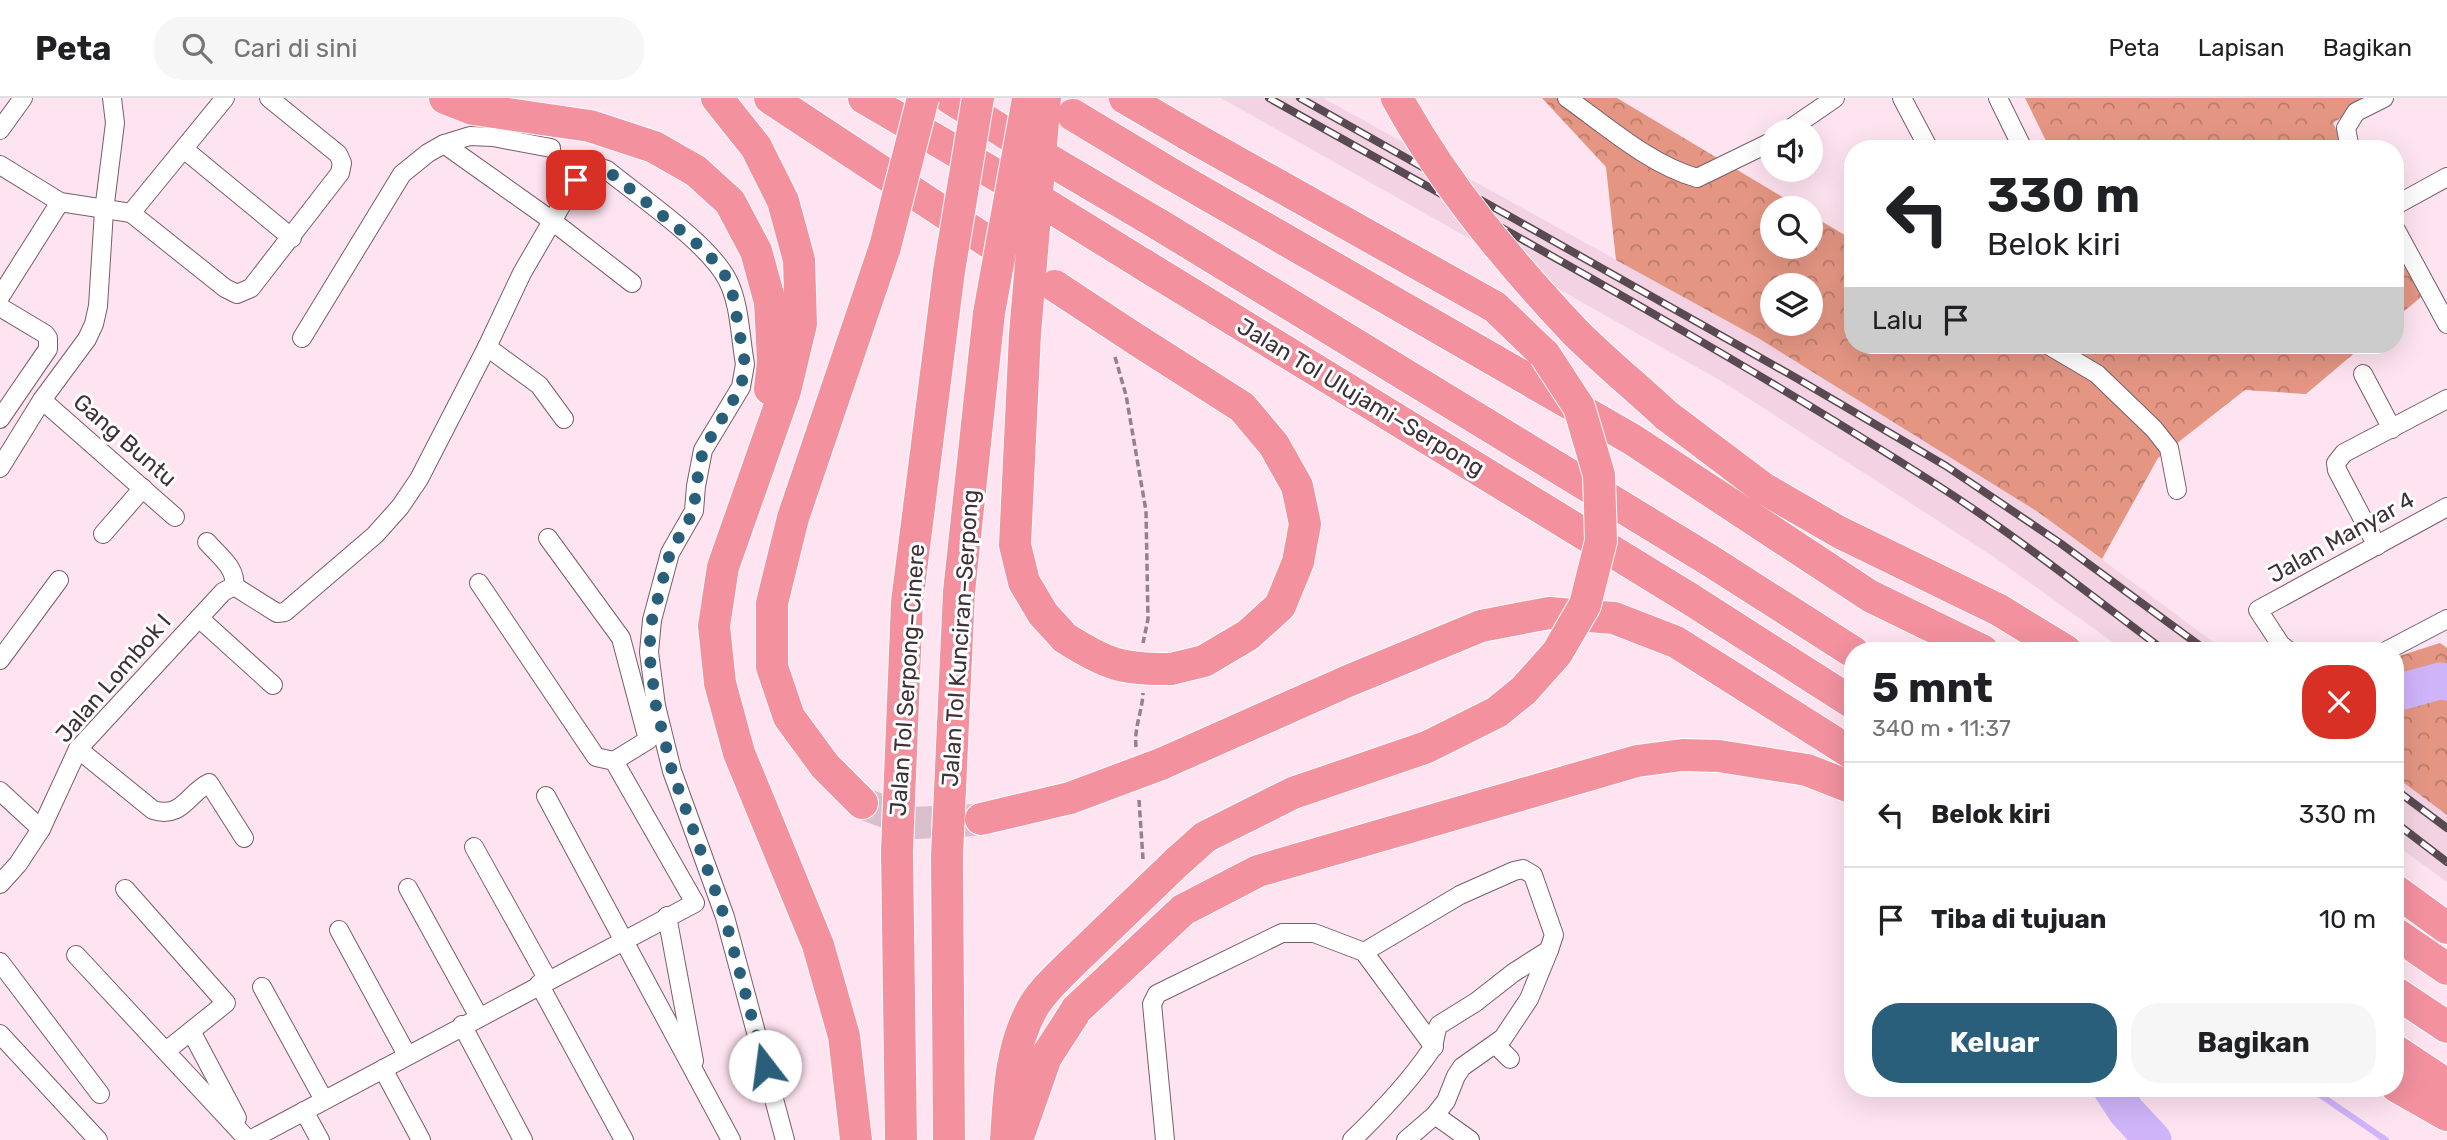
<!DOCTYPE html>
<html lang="id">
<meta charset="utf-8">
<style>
:root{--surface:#fff;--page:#f6f6f6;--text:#202124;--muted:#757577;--line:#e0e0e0;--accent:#295f7a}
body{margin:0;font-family:Rubik,sans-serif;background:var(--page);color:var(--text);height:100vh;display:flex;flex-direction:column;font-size:26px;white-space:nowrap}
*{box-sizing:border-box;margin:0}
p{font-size:23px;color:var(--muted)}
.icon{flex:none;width:38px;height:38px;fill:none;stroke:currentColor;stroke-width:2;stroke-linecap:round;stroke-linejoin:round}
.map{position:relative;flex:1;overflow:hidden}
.sheet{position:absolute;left:1844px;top:544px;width:560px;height:455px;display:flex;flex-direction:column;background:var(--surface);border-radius:28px;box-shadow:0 7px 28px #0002}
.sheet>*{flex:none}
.guide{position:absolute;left:1844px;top:42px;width:560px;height:214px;border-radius:28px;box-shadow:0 7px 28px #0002;background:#fff;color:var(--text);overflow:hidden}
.tools{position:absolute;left:1760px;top:21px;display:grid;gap:14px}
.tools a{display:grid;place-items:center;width:63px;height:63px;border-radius:50%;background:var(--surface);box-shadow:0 7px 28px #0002;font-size:35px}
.pin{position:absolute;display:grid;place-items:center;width:60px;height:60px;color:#fff;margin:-30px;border-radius:14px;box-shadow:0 4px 10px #0006}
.me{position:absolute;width:77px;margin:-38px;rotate:345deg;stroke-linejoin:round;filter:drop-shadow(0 0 5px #0008)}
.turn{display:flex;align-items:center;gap:24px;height:147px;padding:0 28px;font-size:32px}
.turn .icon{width:91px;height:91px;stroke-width:2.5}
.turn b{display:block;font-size:49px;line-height:60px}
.then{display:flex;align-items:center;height:66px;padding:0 28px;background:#0003;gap:14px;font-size:26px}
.round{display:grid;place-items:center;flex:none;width:74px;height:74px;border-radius:28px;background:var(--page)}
.summary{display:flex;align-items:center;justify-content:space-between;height:119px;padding:0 28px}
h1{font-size:42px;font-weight:700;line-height:52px}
.button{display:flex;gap:14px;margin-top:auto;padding:14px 28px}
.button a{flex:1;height:80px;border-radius:28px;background:var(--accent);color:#fff;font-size:28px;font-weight:700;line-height:80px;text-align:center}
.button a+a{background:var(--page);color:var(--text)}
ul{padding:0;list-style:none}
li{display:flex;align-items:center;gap:21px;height:105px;padding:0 28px;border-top:2px solid var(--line)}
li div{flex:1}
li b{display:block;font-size:26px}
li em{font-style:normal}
header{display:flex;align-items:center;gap:42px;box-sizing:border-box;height:98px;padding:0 35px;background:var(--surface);border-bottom:2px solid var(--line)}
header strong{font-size:33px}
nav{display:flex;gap:38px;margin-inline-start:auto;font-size:24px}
.search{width:490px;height:63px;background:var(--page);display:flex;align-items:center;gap:18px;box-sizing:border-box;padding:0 24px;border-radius:28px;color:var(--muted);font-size:26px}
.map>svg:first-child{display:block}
.built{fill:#f3d3e3}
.forest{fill:url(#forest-crowns);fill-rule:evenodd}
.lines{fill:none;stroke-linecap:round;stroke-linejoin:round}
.stream{stroke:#cfb4f9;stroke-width:6}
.river{stroke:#cfb4f9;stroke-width:37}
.motorway-tunnel{stroke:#d8bfcb;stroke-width:32;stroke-dasharray:32 16;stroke-linecap:butt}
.minor-casing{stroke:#795d6a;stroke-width:20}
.motorway-casing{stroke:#fff;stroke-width:34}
.path{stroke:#95818b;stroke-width:3.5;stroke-dasharray:7 3.5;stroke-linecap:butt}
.minor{stroke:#fff;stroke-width:18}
.motorway{stroke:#f3919f;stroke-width:32}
.rail-casing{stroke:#594a51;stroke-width:8}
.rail{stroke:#fff;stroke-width:5;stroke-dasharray:16;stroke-linecap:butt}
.motorway-bridge-casing{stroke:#fff;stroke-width:34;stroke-linecap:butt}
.motorway-bridge{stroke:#f3919f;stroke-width:32}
.route{stroke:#295f7a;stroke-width:12;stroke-dasharray:0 21.6}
.labels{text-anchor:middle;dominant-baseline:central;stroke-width:6;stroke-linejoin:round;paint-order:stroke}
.street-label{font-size:23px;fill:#3e3137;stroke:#fff}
</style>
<header>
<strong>Peta</strong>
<div class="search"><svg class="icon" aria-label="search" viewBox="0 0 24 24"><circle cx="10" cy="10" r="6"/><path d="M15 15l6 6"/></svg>Cari di sini</div>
<nav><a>Peta</a><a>Lapisan</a><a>Bagikan</a></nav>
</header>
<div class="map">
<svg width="2447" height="1042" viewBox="0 0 2447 1042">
<defs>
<pattern id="forest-crowns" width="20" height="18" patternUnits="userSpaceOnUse" patternTransform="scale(1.75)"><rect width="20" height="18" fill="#e49683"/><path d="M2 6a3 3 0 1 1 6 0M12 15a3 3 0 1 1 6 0" fill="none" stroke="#ba7b6c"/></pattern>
</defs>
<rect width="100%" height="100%" fill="#fee3f0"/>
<g class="built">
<polygon points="1221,0 1323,0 1758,240 2038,414 2225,553 2125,553 1994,459 1723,284"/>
<polygon points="2396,679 2447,717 2447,784 2396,747"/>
</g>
<g class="forest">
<path d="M 1542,0 L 1617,0 L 1801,110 L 1773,110 L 1773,149 L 1811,149 L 1811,117 L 1853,142 L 1853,247 L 2364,247 L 2306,296 L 2245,292 L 2158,360 L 2102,461 L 2038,414 L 1758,240 L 1616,162 L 1606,69 ZM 1773,187 L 1811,187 L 1811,226 L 1773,226 Z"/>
<polygon points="2025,0 2373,0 2333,25 2346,51 2050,51"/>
<polygon points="2396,150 2421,199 2396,220"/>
<polygon points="2440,545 2447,550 2447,717 2396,679 2396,559"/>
</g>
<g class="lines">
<polyline class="stream" points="2310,990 2386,1042"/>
<g class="river">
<polyline points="2396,595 2440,583 2447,584"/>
<polyline points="2111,990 2126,1013 2153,1042"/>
</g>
<polyline class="motorway-tunnel" points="862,705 914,725 976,722"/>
<g class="minor-casing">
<g id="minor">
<path d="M 1567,0 C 1608,29 1649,66 1697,80 L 1773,43"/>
<polyline points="1902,0 1929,51"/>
<polyline points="1998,0 2023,51"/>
<polyline points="0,32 23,0"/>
<polyline points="1787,33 1835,0"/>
<polyline points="444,46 551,122 632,185"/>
<polyline points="2350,51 2346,30 2356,14 2384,0"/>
<polyline points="185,52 292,140"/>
<polyline points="0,67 60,104 131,115"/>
<polyline points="2396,107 2447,79"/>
<polyline points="131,115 225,190 237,196 251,190 340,75 342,65 338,56 269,0"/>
<polyline points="131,115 225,0"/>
<polyline points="2396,132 2447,226"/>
<polyline points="0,199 60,104"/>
<polyline points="0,209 45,236 48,240 48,251 0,321"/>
<polyline points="302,240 402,76 428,55 444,46 470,38 493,39 551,50"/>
<polyline points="2048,247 2097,276 2154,331 2169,350 2177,392"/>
<polyline points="487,249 539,287 564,321"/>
<polyline points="2363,276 2392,331"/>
<polyline points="42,302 175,419"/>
<polyline points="0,370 42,302 87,241 94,226 98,208 104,113 115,25 112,0"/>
<polyline points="103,436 143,390"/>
<polyline points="548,440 621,540 648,642 614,663"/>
<path d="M 207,444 C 218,457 237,470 234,488"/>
<polyline points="2377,448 2337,372 2336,365 2344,355 2447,301"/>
<path d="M 234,488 L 277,515 L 285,514 L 375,437 L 400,409 L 419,381 L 487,249 L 522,175 L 576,82 C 585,72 593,66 607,72 C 640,99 708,145 727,181 C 740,205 740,239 745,266 L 741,289 L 703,352 L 696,388 L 694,413 L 670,455 L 652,522 L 649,554 L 656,608 L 672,673 L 725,819 L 785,1042"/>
<polyline points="199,520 273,587"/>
<polyline points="2289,553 2281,547 2258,512 2447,409"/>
<polyline points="2386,553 2447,521"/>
<polyline points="0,562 59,482"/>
<path d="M 78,651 L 153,712 C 182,721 187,696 209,685 L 244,740"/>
<polyline points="0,693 41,731"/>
<polyline points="546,698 731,1042"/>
<polyline points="474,749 548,882"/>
<polyline points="0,786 18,766 41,731 78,651 223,494 234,488"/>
<polyline points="408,790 479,919"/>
<polyline points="125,791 226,905 166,953"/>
<polyline points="667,818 694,963"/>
<polyline points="339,832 407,957"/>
<polyline points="76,857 248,1042"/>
<polyline points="0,864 100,996"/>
<polyline points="539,886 624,1042"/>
<polyline points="262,889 324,1002"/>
<polyline points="462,927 523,1042"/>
<polyline points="191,933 237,1020"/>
<polyline points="0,936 98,1042"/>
<polyline points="1496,947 1510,961"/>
<polyline points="383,971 421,1042"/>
<polyline points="304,1013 320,1042"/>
<polyline points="1435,1017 1470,1042"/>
<polyline points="250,1042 695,805 614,663 596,659 479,485"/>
<polyline points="1165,1042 1152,906 1157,896 1282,835 1314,835 1364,854 1434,949"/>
<path d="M 1352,1042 C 1381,1014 1408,986 1431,952 C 1436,944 1434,935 1439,927 L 1476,904 L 1513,875 L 1549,852 L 1554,837 L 1533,777 L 1523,771 L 1514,773 L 1460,797 L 1364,854"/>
<polyline points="1406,1042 1435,1017 1446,1003 1456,978 1462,969 1503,940 1529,901 1549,852"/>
</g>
</g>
<g class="motorway-casing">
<g id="motorway">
<polyline points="445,0 473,11 590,28 654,49 696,73 730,104 756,153 770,204 773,263 770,291"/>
<polyline points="717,0 756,49 783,103 799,162 801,226 785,293 723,469 714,528 720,585 739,655 818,847 844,938 856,1042"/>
<polyline points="770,0 1022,166"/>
<polyline points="864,0 1034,99"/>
<polyline points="950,0 1039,56"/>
<polyline points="1185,35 1495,209 1545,257"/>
<polyline points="1171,76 1633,342 1870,498 1983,553"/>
<polyline points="1158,126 1709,462 1853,554"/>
<polyline points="1141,165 1687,499 1853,605"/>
<polyline points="1025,236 1015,447 1024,484 1043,516 1065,540"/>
<polyline points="1137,242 1242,309 1274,347 1297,388 1305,426 1298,464 1280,508 1248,537 1204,563 1171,571"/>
<polyline points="1666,317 1763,390 1839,434 1999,512 2066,553"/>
<polyline points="1161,666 1348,583 1481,528 1549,515 1614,520 1676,544 1853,656"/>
<polyline points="862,705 825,668 789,619 772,569 772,505 793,420 885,149"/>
<polyline points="981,721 1070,700"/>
<polyline points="1176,765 1205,739 1293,695 1427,649 1497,614 1524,592"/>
<polyline points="2396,793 2447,830"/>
<polyline points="1183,812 1258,773 1637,663 1682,657 1719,658 1807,672 1853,690"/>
<polyline points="2396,836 2447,871"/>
<polyline points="2396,895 2447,929"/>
<polyline points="2396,953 2447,987"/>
<polyline points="2396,988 2447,1017"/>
<polyline points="1018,1039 1046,959 1077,911"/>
<polyline points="901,1042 897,753 907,504 949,173"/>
<polyline points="949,1042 947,758 959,494 989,215"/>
<path d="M 1006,1042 C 1009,997 1010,951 1032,911 C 1041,894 1058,879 1071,866"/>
</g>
</g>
<g class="path">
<polyline points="1115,259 1126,297 1146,413 1148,521 1143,545"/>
<path d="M 1136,649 C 1134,629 1142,615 1143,595"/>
<polyline points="1139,702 1143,761"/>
</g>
<use href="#minor" class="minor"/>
<use href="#motorway" class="motorway"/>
<g class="rail-casing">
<g id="rail">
<path d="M 1269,0 C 1492,125 1718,247 1934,385 C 2014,436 2089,496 2165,553"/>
<polyline points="1300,0 1798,281 1946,368 2060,445 2207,553"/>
<polyline points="2396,692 2447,730"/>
<polyline points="2396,725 2447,764"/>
</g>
</g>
<use href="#rail" class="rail"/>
<g class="motorway-bridge-casing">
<g id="motorway-bridge">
<polyline points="1125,0 1185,35"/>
<path d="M 1397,0 C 1444,86 1508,163 1575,234 C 1604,263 1636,289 1666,317"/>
<polyline points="1073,17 1171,76"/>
<polyline points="1039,56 1158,126"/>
<polyline points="1036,100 1141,165"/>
<polyline points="885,149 923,0"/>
<polyline points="949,173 978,0"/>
<polyline points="1055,188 1137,242"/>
<polyline points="989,215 1028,1"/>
<polyline points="1025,236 1045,0"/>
<path d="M 1065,540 C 1106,566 1122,572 1171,571"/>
<polyline points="1524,592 1557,555 1585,507 1601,443 1599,377 1579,309 1545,257"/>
<polyline points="1070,700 1161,666"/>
<polyline points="1071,866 1176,765"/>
<polyline points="1077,911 1183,812"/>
</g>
</g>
<use href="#motorway-bridge" class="motorway-bridge"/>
</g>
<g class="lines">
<path class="route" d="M 576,82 C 585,72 593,66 607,72 L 702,150 L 718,167 L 728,182 L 733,198 L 745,266 L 741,289 L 703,352 L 696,388 L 694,413 L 670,455 L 652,522 L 649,554 L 656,608 L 672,673 L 725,820 L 765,968"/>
</g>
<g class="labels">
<g class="street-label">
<text transform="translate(1361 299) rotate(31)">Jalan Tol Ulujami–Serpong</text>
<text transform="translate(125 342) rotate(41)">Gang Buntu</text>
<text transform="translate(2341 439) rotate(-29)">Jalan Manyar 4</text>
<text transform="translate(960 540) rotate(-86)">Jalan Tol Kunciran–Serpong</text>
<text transform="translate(113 580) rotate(-49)">Jalan Lombok I</text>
<text transform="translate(907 582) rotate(-86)">Jalan Tol Serpong–Cinere</text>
</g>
</g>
</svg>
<div class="tools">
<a><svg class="icon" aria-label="sound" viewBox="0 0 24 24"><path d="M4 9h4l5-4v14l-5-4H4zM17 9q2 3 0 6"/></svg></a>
<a><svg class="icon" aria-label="search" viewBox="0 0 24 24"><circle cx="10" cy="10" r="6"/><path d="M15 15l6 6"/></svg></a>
<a><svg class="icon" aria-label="layers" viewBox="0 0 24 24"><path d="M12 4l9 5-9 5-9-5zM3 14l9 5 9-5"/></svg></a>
</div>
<div class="pin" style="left:576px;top:82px;background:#d93025"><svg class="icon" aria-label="arrive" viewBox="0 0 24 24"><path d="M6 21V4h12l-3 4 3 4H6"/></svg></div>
<svg class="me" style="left:765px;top:968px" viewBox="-20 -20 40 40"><circle r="19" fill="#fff"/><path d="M0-13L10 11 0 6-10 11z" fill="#295f7a"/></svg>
<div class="guide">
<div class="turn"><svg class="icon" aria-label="left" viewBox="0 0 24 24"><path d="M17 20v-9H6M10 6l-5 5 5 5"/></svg><div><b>330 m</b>Belok kiri</div></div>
<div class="then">Lalu<svg class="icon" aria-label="arrive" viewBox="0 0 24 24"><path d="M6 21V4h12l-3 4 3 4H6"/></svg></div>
</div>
<section class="sheet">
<div class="summary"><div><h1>5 mnt</h1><p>340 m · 11:37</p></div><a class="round" style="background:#d93025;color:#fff"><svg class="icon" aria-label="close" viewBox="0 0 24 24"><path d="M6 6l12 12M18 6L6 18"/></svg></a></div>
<ul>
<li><svg class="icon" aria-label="left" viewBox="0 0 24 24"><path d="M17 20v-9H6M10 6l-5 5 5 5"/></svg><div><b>Belok kiri</b></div><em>330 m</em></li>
<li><svg class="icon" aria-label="arrive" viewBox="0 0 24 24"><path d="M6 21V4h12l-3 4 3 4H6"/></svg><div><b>Tiba di tujuan</b></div><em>10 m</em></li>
</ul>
<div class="button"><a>Keluar</a><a>Bagikan</a></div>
</section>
</div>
